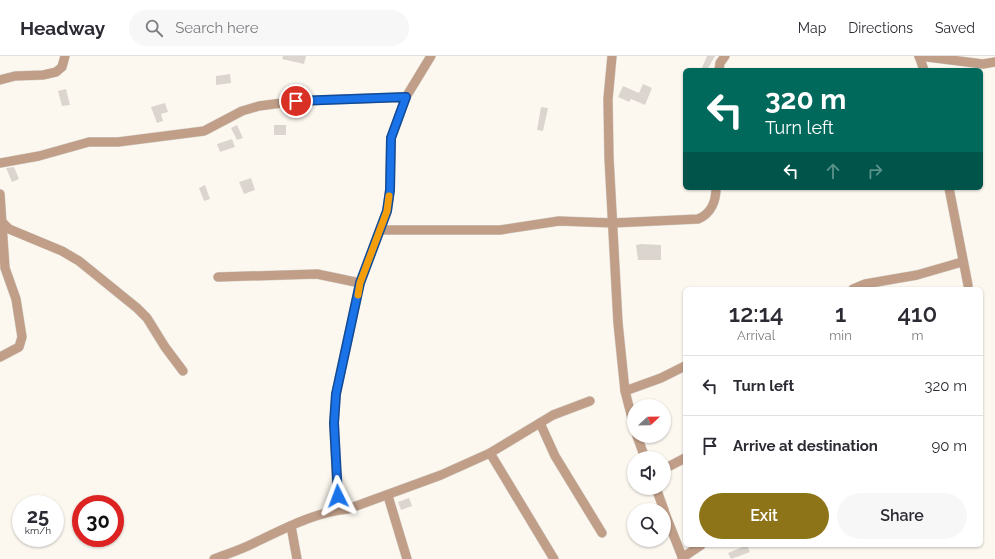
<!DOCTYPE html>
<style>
:root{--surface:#fff;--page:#f7f7f7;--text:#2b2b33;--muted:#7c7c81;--line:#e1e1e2;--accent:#8e7418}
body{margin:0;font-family:Raleway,sans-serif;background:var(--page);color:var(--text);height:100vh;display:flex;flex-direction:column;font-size:15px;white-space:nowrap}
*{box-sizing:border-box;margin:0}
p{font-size:13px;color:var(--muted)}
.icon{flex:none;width:22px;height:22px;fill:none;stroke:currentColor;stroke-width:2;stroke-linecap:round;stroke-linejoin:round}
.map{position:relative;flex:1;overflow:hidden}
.side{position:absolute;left:683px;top:231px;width:300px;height:260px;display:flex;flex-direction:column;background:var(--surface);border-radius:6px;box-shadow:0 1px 3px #0004}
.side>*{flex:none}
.top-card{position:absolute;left:683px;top:12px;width:300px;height:122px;border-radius:6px;box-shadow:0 1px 3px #0004;background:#00695c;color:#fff;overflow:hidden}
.needle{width:26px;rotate:68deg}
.fabs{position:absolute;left:627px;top:343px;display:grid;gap:8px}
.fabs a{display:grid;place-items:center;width:44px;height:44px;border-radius:50%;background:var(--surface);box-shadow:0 1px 3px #0004;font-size:20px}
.speed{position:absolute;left:12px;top:439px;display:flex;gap:8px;font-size:20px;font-weight:700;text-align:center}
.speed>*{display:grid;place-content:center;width:52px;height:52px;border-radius:50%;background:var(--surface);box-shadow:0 1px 3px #0004;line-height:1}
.speed small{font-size:10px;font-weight:400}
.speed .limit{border:6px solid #d22;background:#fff;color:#111}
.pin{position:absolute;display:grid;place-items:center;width:34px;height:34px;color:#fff;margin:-17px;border:2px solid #fff;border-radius:50%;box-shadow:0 1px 4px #0007}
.me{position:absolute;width:44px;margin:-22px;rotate:357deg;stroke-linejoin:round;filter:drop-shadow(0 0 3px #0008)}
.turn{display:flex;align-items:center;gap:14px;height:84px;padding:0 16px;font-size:18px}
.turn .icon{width:52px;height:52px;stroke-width:2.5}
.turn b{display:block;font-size:28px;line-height:34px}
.lanes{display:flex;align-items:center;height:38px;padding:0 16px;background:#0003;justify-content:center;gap:20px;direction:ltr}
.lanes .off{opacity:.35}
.eta{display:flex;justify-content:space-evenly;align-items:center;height:68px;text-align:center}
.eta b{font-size:24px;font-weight:600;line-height:28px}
.button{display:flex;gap:8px;margin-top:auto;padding:8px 16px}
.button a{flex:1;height:46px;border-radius:24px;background:var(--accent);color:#fff;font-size:16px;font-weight:600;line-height:46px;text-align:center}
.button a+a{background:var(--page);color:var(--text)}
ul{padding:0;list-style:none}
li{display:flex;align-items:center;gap:12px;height:60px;padding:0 16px;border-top:1px solid var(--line)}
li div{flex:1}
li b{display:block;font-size:15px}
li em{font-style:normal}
header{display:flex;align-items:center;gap:24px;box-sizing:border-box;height:56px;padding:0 20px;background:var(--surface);border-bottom:1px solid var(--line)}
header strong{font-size:19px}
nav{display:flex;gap:22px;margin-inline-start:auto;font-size:14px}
.search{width:280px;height:36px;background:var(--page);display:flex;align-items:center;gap:10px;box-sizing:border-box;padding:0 14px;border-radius:22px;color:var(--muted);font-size:15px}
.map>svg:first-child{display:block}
.building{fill:#dcd5cf}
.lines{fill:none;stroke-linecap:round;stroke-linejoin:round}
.minor-casing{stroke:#d7d3cc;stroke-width:10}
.minor{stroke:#c09e88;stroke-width:9}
.route-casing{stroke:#114b97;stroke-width:10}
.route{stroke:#1a73e8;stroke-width:7}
.slow{stroke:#f59e0b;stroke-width:7}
</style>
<header>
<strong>Headway</strong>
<div class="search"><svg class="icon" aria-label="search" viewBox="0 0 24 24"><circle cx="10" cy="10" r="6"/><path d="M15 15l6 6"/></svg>Search here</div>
<nav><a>Map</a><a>Directions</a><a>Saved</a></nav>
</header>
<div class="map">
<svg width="995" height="503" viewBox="0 0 995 503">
<rect width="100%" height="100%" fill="#fcf8f0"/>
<g class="building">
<polygon points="283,0 306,0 304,8 282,3"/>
<polygon points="707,0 715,0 707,14 701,14"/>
<polygon points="230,18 231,27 216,29 216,20"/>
<polygon points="643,28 652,32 645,49 631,43 629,46 618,41 623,30 639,37"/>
<polygon points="66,33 70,49 62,50 58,35"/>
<polygon points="165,47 168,56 161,58 163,65 157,67 151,51"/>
<polygon points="541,51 548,52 543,75 537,74"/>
<polygon points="237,69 243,82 237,84 231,72"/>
<rect x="274" y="69" width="12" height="10"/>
<polygon points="232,83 235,91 220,96 217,88"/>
<polygon points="14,111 19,123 12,126 6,112"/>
<polygon points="251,122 255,134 244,138 239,126"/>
<polygon points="205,129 210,143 204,145 199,132"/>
<polygon points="641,188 661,189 661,204 638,204 636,189"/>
<polygon points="409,442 412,450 401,454 398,446"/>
<polygon points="747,489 750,496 731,503 728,497"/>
</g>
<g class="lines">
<g class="minor-casing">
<g id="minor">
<polyline points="612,0 608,43 609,102 618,267 625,335 634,370"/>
<polyline points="919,0 983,8 995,6"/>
<polyline points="919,0 924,14"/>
<polyline points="719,14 720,7 725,0"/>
<polyline points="0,24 15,20 43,19 56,16 62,11 65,0"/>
<polyline points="0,107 39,100 89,86 118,86 204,75 242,55 259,50 297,45 406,41"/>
<polyline points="949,132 968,229"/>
<polyline points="0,138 5,212 16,243 22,281 19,291 0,301"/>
<polyline points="1,165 9,173 62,195 79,205 137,252 147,262 165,291 183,315"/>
<path d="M 380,174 L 500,174 L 559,165 L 613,167 L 698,163 C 711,158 716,145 716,132"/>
<polyline points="218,221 317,218 360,227"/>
<polyline points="853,233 865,228 917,219 962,206"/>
<polyline points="625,335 661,322 685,310"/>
<polyline points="540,367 555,400 602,477"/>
<polyline points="637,380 645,402"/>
<polyline points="490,397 554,503"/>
<polyline points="664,413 685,402"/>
<polyline points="656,432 664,454"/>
<polyline points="388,440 407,503"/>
<polyline points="338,454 334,367 336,338 360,227 387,155 390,134 391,82 406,41 431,0"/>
<polyline points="664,455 683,503"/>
<polyline points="291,470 297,503"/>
<polyline points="682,502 701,489"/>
<path d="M 214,503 C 227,498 240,494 252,488 C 282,474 314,456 348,453 L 441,419 L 490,397 L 553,359 L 590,345"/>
</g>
</g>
<use href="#minor" class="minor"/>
</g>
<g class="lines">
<g class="route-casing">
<polyline id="route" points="296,45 406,41 391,82 390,134 387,155 360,227 336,338 334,367 338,440"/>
</g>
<use href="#route" class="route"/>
<polyline class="slow" points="358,239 360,227 387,155 389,140"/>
</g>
</svg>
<div class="fabs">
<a><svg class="needle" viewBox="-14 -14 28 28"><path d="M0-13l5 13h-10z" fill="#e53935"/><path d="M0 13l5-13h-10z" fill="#7c7c81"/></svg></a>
<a><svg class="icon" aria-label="sound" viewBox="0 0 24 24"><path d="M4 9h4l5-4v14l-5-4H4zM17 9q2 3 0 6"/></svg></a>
<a><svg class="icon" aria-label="search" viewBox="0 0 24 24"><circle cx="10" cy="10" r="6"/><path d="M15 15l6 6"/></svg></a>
</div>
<div class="speed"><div>25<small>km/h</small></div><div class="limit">30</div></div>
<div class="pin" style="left:296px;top:45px;background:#d93025"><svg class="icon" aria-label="arrive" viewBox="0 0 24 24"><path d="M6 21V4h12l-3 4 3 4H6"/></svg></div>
<svg class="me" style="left:338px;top:440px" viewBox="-20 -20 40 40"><path d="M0-17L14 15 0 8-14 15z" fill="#1a73e8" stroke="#fff" stroke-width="4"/></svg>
<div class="top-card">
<div class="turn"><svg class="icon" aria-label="left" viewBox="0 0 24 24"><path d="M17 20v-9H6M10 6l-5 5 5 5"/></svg><div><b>320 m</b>Turn left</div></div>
<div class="lanes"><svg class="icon" aria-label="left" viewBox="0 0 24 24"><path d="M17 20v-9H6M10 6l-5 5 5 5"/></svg><svg class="icon off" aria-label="ahead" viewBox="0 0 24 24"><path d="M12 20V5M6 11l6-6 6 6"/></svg><svg class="icon off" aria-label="right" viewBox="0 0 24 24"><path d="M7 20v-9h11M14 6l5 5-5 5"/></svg></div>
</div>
<section class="side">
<div class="eta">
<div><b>12:14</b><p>Arrival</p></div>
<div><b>1</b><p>min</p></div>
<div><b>410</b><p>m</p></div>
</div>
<ul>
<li><svg class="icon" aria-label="left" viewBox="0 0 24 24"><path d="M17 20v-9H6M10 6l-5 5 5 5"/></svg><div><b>Turn left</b></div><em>320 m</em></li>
<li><svg class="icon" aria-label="arrive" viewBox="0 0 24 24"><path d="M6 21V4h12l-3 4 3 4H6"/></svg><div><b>Arrive at destination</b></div><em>90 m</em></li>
</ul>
<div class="button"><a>Exit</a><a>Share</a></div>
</section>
</div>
